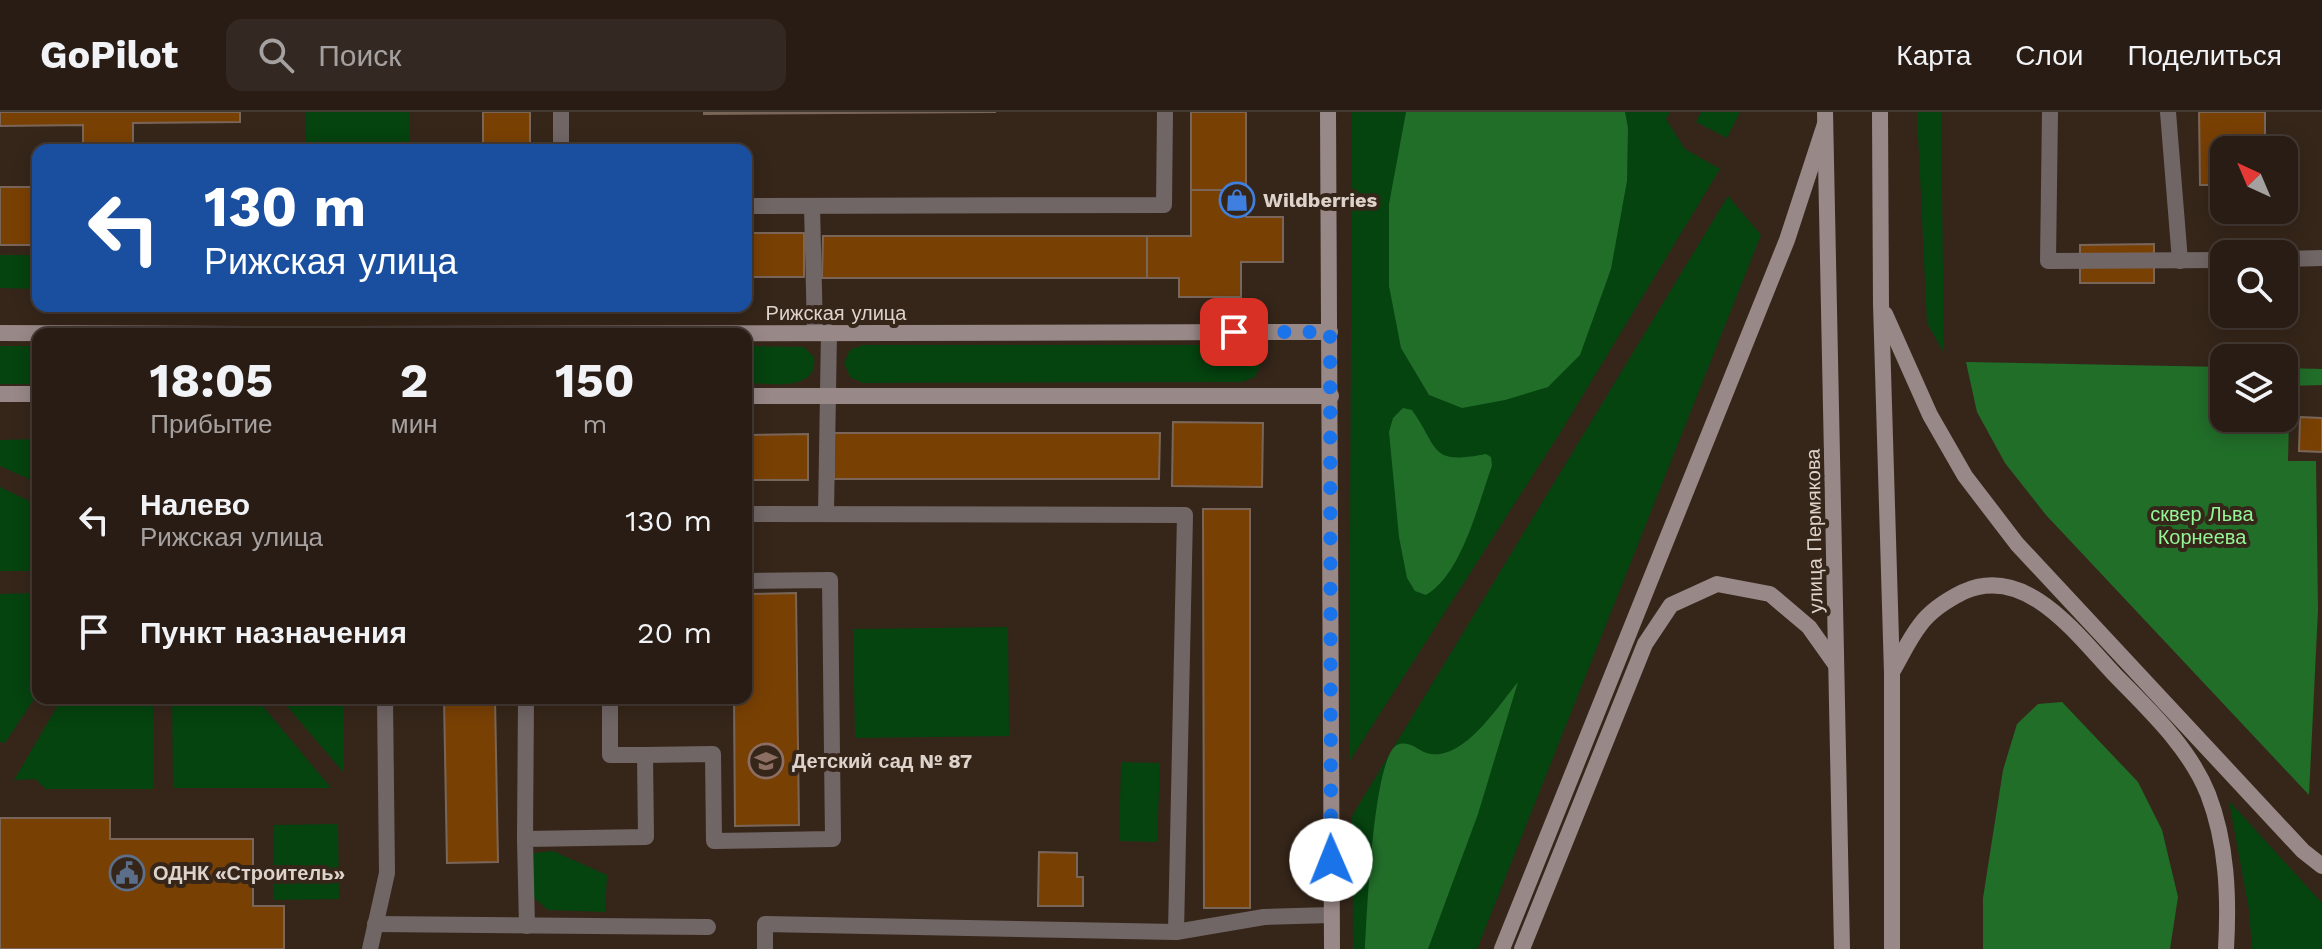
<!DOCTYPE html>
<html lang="ru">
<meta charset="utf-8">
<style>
:root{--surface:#281c14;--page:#342922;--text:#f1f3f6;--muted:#a5a1a0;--line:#443a34}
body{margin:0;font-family:"Work Sans",sans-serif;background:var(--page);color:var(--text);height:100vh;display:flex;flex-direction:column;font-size:30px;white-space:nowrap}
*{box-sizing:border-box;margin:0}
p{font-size:26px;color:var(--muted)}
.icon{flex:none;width:44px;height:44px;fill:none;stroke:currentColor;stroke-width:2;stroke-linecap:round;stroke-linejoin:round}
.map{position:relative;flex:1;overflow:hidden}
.sheet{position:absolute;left:32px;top:216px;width:720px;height:376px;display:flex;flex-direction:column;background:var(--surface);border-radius:16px;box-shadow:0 4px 20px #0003,0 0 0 2px var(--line)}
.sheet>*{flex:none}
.guide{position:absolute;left:32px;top:32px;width:720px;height:168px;border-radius:16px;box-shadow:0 4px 20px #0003,0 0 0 2px var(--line);background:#1a4fa0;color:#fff;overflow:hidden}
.needle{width:52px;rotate:316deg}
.controls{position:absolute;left:2210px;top:24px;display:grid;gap:16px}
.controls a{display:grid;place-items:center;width:88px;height:88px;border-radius:16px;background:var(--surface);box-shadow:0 4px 20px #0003,0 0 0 2px var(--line);font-size:40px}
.pin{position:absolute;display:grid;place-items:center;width:68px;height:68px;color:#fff;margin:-34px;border-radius:16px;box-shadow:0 4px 12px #0006}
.me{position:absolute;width:88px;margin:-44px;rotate:359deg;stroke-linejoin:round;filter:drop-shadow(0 0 6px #0008)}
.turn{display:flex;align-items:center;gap:28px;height:168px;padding:0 40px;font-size:36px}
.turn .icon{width:104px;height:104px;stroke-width:2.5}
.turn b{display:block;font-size:56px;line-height:68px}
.eta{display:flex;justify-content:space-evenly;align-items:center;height:136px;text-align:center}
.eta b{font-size:48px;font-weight:700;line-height:56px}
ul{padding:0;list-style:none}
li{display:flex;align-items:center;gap:24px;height:112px;padding:0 40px}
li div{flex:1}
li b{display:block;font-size:30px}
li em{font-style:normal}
header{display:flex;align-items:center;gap:48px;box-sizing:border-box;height:112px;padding:0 40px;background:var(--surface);border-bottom:2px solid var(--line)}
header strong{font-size:38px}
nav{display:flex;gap:44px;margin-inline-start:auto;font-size:28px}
.search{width:560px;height:72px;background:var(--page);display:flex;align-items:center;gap:20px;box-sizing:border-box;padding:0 28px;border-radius:16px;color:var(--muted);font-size:30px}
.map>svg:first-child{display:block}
.green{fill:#05430f}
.forest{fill:#216e29}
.building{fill:#794004;stroke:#796659;stroke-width:2}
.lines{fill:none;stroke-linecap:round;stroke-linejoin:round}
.lane{stroke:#716666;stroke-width:16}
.street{stroke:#716666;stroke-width:16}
.secondary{stroke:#988;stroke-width:16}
.route{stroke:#1a73e8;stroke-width:14;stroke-dasharray:0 25.2}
.labels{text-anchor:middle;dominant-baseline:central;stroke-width:8;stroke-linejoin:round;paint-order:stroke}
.poi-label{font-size:20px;font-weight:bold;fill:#ddd3cb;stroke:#36261a;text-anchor:start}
.street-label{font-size:20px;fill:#ddd3cb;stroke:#36261a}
.park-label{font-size:20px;fill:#94f597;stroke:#36261a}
</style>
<header>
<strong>GoPilot</strong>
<div class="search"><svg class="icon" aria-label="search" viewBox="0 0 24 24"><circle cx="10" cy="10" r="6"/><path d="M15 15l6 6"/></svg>Поиск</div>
<nav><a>Карта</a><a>Слои</a><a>Поделиться</a></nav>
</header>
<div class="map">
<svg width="2322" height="837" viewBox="0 0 2322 837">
<rect width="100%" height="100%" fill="#36261a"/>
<g class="green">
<polygon points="306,0 410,0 409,38 306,38"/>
<polygon points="1352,0 1670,0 1666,7 1685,37 1720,57 1560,321 1349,650"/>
<polygon points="1701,0 1740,0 1727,26 1696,10"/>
<polygon points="1917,0 1941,0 1944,241 1927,211"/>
<polygon points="1728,84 1761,123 1477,837 1353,837 1352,704"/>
<polygon points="0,143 38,143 38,177 0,176"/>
<polygon points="863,233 1242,233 1256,239 1261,252 1255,265 1242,270 863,271 850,265 844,251 850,238"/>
<rect x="0" y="234" width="38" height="38"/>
<path d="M 746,234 L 804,235 L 814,245 C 819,281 768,271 746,271 Z"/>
<polygon points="38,327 38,371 0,354 0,328"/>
<polygon points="0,375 38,393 38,459 0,459"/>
<polygon points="38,481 38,581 5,631 0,630 0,482"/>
<polygon points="1008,515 1009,624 855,626 853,517"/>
<polygon points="62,586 153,586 154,677 46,677 35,667 14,668"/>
<polygon points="172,586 256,586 331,676 173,676"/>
<polygon points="280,586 344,586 344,661"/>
<polygon points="1121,650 1160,651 1157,730 1119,729"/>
<polygon points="2229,689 2322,791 2322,837 2252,837 2249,798"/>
<polygon points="338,712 339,787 273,788 273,713"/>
<polygon points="553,739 607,763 605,800 548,798 533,785 534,741"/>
</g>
<g class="forest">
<polygon points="1406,0 1625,0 1628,16 1627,69 1611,157 1580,243 1548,275 1505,288 1462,296 1429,283 1401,236 1389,174 1389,92"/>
<polygon points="1966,250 2224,255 2224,306 2284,306 2284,256 2322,257 2322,273 2290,274 2288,349 2316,349 2318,498 2309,683 2046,403 2005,351 1977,300"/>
<path d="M 1403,296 L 1412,298 C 1440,338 1429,353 1486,342 L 1491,345 L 1492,354 C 1478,392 1462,462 1426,483 L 1415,479 L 1407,466 L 1399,425 L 1389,320 L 1393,306 Z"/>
<path d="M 1518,570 L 1478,702 L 1428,837 L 1365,837 C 1367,805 1373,645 1397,633 C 1411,627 1419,641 1431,642 C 1465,647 1499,593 1518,570 Z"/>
<polygon points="2062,590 2138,670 2162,718 2178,785 2170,837 1983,837 1983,786 2003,658 2017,612 2038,592"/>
</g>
<g class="building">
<polygon points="0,0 240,0 240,10 133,11 133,38 83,38 83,13 0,14"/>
<rect x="483" y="0" width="47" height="38"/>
<polygon points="704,0 996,0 704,2"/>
<rect x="1191" y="0" width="55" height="78"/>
<polygon points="2199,0 2265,0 2265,38 2224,38 2224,83 2220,83 2220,73 2200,73"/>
<rect x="0" y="75" width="38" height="58"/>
<polygon points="1191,78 1246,78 1246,105 1283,105 1283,150 1241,150 1241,185 1179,185 1179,166 1147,166 1147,124 1191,124"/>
<rect x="746" y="121" width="58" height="44"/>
<polygon points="823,124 1147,124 1147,166 822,166"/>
<polygon points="2154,132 2154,171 2080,171 2080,133"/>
<polygon points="2300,305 2322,306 2322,340 2299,339"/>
<polygon points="1173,310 1263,311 1262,375 1172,374"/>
<polygon points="834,321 1160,321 1159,367 834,367"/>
<polygon points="808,322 808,368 746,368 746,323"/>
<polygon points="1203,397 1250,397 1250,796 1204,796"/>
<polygon points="796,481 799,713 735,714 734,586 746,586 746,482"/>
<polygon points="444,586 495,586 498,750 447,751"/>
<rect x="626" y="586" width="58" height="3"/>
<polygon points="0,706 110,706 110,727 253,727 253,794 284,794 284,837 0,837"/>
<polygon points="1039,740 1077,741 1077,765 1083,765 1083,794 1038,794"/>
</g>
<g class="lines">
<g class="lane">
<polyline points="2050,0 2048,149 2224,148"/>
<polyline points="2168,0 2180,149"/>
<polyline points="561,38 561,0"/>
<polyline points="746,94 1164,93 1165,0"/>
<polyline points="812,94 815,220"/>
<polyline points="2284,147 2322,146"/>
<polyline points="826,401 829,220"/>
<polyline points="746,402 1185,403 1176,820"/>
<polyline points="645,643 713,642 714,729 833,727 830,468 746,469"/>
<polyline points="525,727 526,586"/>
<polyline points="375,812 708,815"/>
<polyline points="527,814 525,727 646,725 645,643 610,643 610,586"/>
<polyline points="765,837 765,812 1176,820 1264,805 1331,803"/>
</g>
<polyline class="street" points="370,837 387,761 385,586"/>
<g class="secondary">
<polyline points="1328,0 1332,837"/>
<polyline points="1825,0 1842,837"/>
<polyline points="1880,0 1881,192 1892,561 1892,837"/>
<polyline points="1885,202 1930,303 1965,364 2017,432 2303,739 2322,754"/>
<polyline points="0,221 246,222"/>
<polyline points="342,222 1330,220"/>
<polyline points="0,282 38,282"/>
<polyline points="746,284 1331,284"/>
<path d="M 1892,560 C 1901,545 1909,527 1920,513 C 1930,499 1947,488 1963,480 C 2026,451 2077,523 2115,563 C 2150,599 2189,635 2208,682 C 2227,731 2229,785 2226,837"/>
<polyline points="1502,837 1787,128 1825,12"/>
<polyline points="1522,837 1645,532 1671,493 1717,472 1770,482 1809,515 1836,553"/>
</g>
</g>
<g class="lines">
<polyline class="route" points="1234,220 1330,220 1331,748"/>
</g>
<defs>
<g id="shop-ring" transform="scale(1.8)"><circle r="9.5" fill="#36261a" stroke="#3f7fe0" stroke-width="1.5"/><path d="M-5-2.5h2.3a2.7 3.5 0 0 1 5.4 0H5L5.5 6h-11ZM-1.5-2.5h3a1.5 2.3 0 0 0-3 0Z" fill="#3f7fe0"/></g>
<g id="school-ring" transform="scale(1.8)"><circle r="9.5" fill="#36261a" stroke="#8d6e63" stroke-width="1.5"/><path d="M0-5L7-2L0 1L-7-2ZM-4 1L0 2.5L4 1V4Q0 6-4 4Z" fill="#8d6e63"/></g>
<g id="civic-ring" transform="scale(1.8)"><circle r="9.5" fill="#36261a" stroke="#5c6f8a" stroke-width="1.5"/><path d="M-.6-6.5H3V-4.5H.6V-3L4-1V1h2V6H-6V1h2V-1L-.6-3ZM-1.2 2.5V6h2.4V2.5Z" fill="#5c6f8a"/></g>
</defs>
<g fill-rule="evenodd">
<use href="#shop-ring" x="1237" y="88"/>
<use href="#school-ring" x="766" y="649"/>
<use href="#civic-ring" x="127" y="761"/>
</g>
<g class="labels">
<g class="poi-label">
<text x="1263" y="88">Wildberries</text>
<text x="792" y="649">Детский сад № 87</text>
<text x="153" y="761">ОДНК «Строитель»</text>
</g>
<g class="street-label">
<text x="836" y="201">Рижская улица</text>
<text transform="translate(1814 419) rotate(-91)">улица Пермякова</text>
</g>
<g class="park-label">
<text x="2202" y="402">сквер Льва<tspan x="2202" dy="23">Корнеева</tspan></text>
</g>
</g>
</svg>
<div class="controls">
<a><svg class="needle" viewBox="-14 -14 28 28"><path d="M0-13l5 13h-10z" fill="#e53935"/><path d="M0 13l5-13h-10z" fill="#a5a1a0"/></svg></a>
<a><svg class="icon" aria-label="search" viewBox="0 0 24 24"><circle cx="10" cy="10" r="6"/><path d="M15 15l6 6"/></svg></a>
<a><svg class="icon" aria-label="layers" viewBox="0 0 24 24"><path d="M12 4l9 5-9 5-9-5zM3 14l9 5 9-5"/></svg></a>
</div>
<div class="pin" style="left:1234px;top:220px;background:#d93025"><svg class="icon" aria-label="arrive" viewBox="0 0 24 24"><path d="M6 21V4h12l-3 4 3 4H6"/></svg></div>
<svg class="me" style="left:1331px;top:748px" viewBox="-20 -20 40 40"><circle r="19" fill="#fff"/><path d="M0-13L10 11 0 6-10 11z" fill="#1a73e8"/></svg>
<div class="guide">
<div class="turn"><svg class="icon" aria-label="left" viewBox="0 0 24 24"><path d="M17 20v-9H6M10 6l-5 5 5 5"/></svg><div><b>130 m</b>Рижская улица</div></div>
</div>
<section class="sheet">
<div class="eta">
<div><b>18:05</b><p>Прибытие</p></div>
<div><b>2</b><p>мин</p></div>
<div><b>150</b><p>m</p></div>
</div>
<ul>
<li><svg class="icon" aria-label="left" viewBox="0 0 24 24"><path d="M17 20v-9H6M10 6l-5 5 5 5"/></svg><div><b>Налево</b><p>Рижская улица</p></div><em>130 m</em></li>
<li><svg class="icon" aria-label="arrive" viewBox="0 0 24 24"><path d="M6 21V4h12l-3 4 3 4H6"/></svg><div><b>Пункт назначения</b></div><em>20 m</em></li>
</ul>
</section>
</div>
